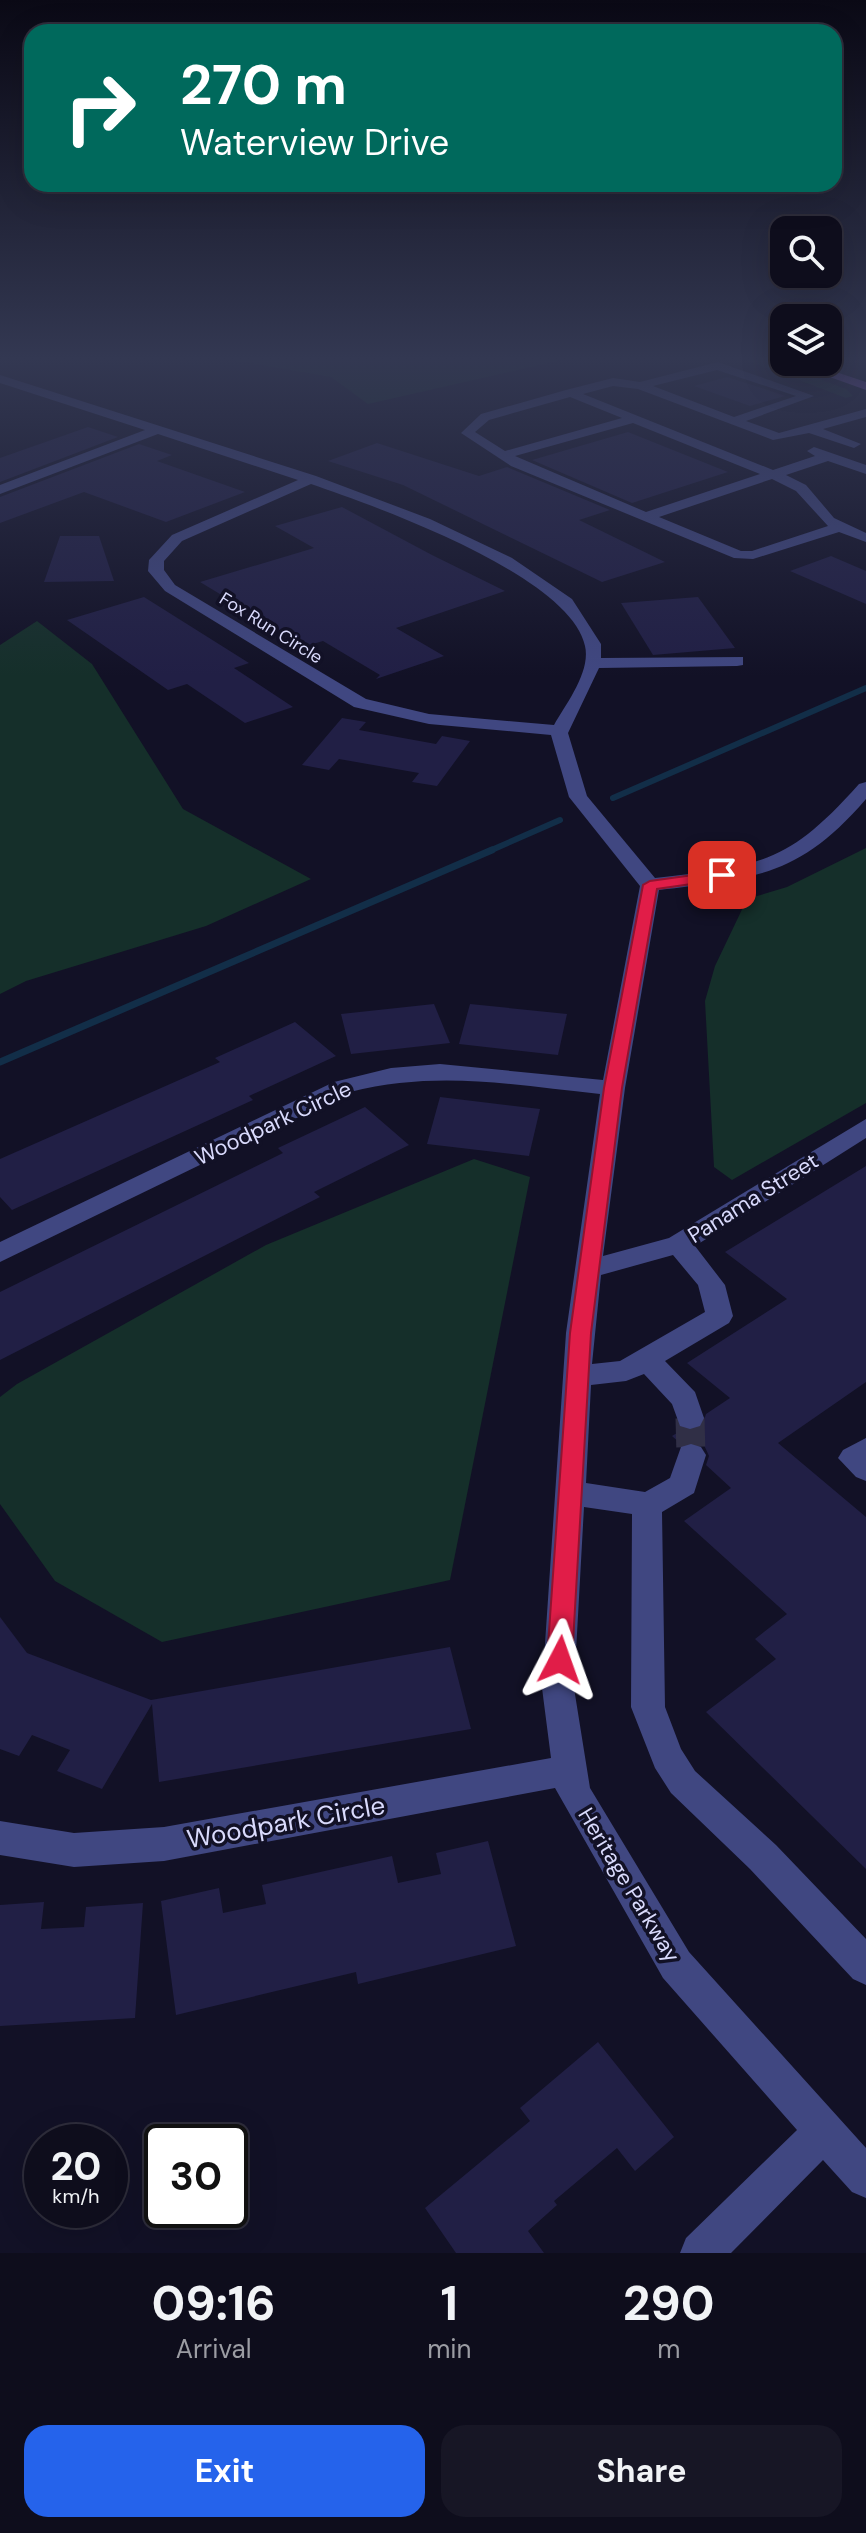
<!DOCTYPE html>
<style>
:root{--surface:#0e0d1c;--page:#171625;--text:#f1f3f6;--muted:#9b9ca3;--line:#2e2d3b;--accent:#2563eb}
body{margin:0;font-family:"DM Sans",sans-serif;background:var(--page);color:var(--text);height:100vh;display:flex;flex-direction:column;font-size:30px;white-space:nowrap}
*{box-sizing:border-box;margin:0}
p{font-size:26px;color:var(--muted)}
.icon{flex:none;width:44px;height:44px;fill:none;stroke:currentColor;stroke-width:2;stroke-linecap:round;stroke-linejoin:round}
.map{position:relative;height:2253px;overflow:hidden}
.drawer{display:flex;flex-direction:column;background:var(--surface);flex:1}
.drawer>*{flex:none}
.guide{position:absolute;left:24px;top:24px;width:818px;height:168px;border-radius:24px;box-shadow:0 8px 32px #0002,0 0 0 2px var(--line);background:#00695c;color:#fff;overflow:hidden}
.tools{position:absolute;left:770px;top:216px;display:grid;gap:16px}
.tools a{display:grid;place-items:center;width:72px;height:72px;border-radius:16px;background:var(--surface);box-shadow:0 8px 32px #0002,0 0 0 2px var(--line);font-size:40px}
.speed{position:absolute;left:24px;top:2124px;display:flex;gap:16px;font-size:40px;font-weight:700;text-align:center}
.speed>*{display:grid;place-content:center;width:104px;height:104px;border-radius:50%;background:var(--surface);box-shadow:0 8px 32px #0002,0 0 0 2px var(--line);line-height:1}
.speed small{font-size:20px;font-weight:400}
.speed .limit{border:4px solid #111;border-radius:12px;background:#fff;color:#111}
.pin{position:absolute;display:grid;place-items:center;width:68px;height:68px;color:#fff;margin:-34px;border-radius:16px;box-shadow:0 4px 12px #0006}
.me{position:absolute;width:88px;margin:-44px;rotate:4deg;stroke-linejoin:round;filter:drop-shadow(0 0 6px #0008)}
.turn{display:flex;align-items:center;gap:28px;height:168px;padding:0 24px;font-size:36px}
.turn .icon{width:104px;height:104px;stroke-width:2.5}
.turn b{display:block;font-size:56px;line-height:68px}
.eta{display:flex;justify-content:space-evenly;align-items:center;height:136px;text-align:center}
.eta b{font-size:48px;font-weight:700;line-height:56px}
.action{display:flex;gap:16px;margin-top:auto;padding:16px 24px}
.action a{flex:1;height:92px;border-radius:24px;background:var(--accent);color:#fff;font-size:32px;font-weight:700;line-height:92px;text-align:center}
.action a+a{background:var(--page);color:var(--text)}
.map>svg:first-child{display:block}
.green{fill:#152f2a}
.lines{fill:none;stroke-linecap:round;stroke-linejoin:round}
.stream-far1{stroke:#122e48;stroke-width:6}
.stream{stroke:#122e48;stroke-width:7}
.building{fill:#211f45}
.minor-tunnel{stroke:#302f46;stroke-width:29;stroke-dasharray:29 14;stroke-linecap:butt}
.minor{fill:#404781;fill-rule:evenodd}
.major{fill:#ab68f3;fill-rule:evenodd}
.route{fill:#e11d48;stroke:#92132f;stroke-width:2}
.labels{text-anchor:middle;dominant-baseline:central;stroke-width:7;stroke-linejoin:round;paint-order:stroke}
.far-street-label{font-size:18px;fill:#d9dafc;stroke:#121126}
.street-label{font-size:22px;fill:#d9dafc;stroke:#121126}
.near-street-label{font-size:26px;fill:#d9dafc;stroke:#121126}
</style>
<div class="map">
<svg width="866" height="2253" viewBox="0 0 866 2253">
<rect width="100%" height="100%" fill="#121126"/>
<g class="green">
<polygon points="233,360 562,360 368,404 331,377"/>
<polygon points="746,360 769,360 846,389 853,396 846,398"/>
<polygon points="37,621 92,664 183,809 311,879 206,926 26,981 0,994 0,645"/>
<polygon points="866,848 866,1103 732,1180 714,1167 705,1001 715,966 747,899 787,887"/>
<polygon points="474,1159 530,1177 450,1580 162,1642 55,1581 0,1504 0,1397 17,1384 266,1245"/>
</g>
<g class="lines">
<g class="stream-far1">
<polyline points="613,798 866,688"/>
<polyline points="487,852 560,820"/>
</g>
<polyline class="stream" points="0,1062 492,850"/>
</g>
<g class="building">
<polygon points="727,377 765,389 785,396 750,406 694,386"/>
<polygon points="88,427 118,437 0,482 0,458"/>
<polygon points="628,432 728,472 632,503 532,460"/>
<polygon points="377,443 479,476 507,467 610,510 579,520 665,562 602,582 403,485 328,461"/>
<polygon points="139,444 172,455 157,461 245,492 166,522 84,492 0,523 0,497"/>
<polygon points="342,507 432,555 505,591 396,628 444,656 376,679 380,675 323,641 306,646 200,582 314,548 275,526"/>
<polygon points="60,536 99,536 114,581 44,582"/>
<polygon points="831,556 866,571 866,604 790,571"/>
<polygon points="144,597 249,663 234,668 293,707 245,723 187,684 168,690 67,620"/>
<polygon points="698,597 735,648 653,655 621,603"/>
<polygon points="342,718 366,722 359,730 436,744 442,736 470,741 437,786 412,782 419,773 339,759 329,770 302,765"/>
<polygon points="434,1004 450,1043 351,1054 341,1014"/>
<polygon points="470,1004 567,1014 558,1055 459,1044"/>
<polygon points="295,1022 336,1056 249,1096 253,1100 12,1210 0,1197 0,1159 220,1062 215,1058"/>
<polygon points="440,1097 540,1109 529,1156 427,1144"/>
<polygon points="365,1107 409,1145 314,1192 320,1197 0,1360 0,1292 283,1153 278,1148"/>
<polygon points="866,1166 866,1382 778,1443 866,1517 866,1869 706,1712 776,1659 755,1639 787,1614 684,1521 731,1488 706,1465 709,1456 704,1445 692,1441 681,1444 672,1436 682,1430 701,1429 706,1414 730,1398 687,1363 787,1299 725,1252"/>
<polygon points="0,1617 27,1653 151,1700 450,1647 471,1729 159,1782 152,1704 102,1789 57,1771 70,1750 32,1735 19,1756 0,1749"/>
<polygon points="488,1841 516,1946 358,1984 356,1972 176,2015 161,1901 219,1888 223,1913 266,1904 262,1885 392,1856 398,1883 441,1874 436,1853"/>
<polygon points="44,1902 41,1929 84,1927 86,1907 143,1903 135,2018 0,2026 0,1905"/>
<polygon points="598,2042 674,2137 635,2171 617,2148 554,2201 557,2205 528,2231 544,2253 456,2253 425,2208 530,2121 520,2108"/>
</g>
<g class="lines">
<polyline class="minor-tunnel" points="690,1418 691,1455"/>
<g class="minor">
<path d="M 718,362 L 814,396 L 746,421 L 779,433 L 866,409 L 866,417 L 823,429 L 861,444 L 854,448 L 809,433 L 773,440 L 638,389 L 613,386 L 583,394 L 773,470 L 815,456 L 807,451 L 814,447 L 866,465 L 866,474 L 828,461 L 786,475 L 806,485 L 834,518 L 866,533 L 866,542 L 839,532 L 753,559 L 734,558 L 511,466 L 461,433 L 481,414 L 566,390 L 613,378 L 640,382 ZM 717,370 L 796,396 L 734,417 L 653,386 ZM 570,397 L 622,418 L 505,451 L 475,432 L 489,420 ZM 633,423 L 760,474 L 646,512 L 515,456 ZM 772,479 L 796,491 L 828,526 L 752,551 L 741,551 L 659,517 Z"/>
<path d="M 0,375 L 316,476 L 430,519 L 512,558 L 572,599 L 601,644 L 601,658 L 743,657 L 743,665 L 737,666 L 599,668 L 568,733 L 587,796 L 655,878 C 759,866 787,865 859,784 L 866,782 L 866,799 C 799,877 755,878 659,890 L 625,1088 L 603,1256 L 669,1238 L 866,1119 L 866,1138 L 695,1246 L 725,1285 L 733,1316 L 729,1323 L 665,1361 L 695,1392 L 704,1418 L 700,1426 L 690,1429 L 680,1426 L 672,1404 L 644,1374 L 626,1381 L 591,1385 L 586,1483 L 645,1492 L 670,1478 L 681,1447 L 691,1444 L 701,1447 L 706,1455 L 694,1493 L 662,1512 L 665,1707 L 681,1749 L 695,1771 L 776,1845 L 866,1939 L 866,1985 L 853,1979 L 750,1869 L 671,1793 L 655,1768 L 631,1707 L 632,1514 L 584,1507 L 574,1688 L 590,1788 L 689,1952 L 866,2148 L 866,2198 L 852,2192 L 823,2160 L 731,2253 L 680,2253 L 686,2238 L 797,2130 L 663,1978 L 555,1788 L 164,1861 L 74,1867 L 0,1855 L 0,1821 L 74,1833 L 164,1827 L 551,1758 L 542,1688 L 566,1333 L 600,1094 C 511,1085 439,1070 350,1092 L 0,1262 L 0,1242 L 334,1082 L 391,1068 L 440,1064 L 603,1080 L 640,886 L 569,797 L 551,735 L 429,724 L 354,707 L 165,591 L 148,571 L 149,560 L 172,535 L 298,480 L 158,434 L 0,494 L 0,485 L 145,430 L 0,383 ZM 311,484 C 375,506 570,575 585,646 C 591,672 566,704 554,725 L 429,714 L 366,699 L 175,585 L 164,570 L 164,561 L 182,541 ZM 673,1255 L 698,1285 L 705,1312 L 620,1361 L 592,1364 L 601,1275 Z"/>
<polygon points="866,1438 866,1481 856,1477 838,1458 843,1450"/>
</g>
<polygon class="major" points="788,362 806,362 866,382 866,390"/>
</g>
<linearGradient id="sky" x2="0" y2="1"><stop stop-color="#0a0915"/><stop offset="0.53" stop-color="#333852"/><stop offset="1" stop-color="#333852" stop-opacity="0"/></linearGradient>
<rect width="866" height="676" fill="url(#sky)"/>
<polygon class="route" points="722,871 727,872 727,879 657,889 622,1088 591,1333 572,1660 568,1667 560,1671 551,1667 547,1660 570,1333 604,1088 643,885 650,881"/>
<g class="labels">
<g class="far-street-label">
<text transform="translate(271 628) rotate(32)">Fox Run Circle</text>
</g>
<g class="street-label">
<text transform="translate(273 1123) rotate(-25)">Woodpark Circle</text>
<text transform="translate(753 1198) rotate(-32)">Panama Street</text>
<text transform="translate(629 1885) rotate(59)">Heritage Parkway</text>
</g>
<g class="near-street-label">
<text transform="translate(286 1822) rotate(-10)">Woodpark Circle</text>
</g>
</g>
</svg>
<div class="tools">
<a><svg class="icon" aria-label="search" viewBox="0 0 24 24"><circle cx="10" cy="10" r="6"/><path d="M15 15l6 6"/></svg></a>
<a><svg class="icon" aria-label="layers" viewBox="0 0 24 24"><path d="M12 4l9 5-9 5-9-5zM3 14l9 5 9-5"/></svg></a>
</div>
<div class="speed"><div>20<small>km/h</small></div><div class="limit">30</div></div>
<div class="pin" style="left:722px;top:875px;background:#d93025"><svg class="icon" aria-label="arrive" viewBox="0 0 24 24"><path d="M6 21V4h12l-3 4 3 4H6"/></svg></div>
<svg class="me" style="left:560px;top:1660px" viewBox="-20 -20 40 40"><path d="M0-17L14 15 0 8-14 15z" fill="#e11d48" stroke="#fff" stroke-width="4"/></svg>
<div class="guide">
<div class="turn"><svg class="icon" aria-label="right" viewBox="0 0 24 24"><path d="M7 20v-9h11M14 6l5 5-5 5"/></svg><div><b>270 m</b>Waterview Drive</div></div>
</div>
</div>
<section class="drawer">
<div class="eta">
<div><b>09:16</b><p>Arrival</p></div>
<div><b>1</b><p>min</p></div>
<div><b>290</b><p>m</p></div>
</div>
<div class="action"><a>Exit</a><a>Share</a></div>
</section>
